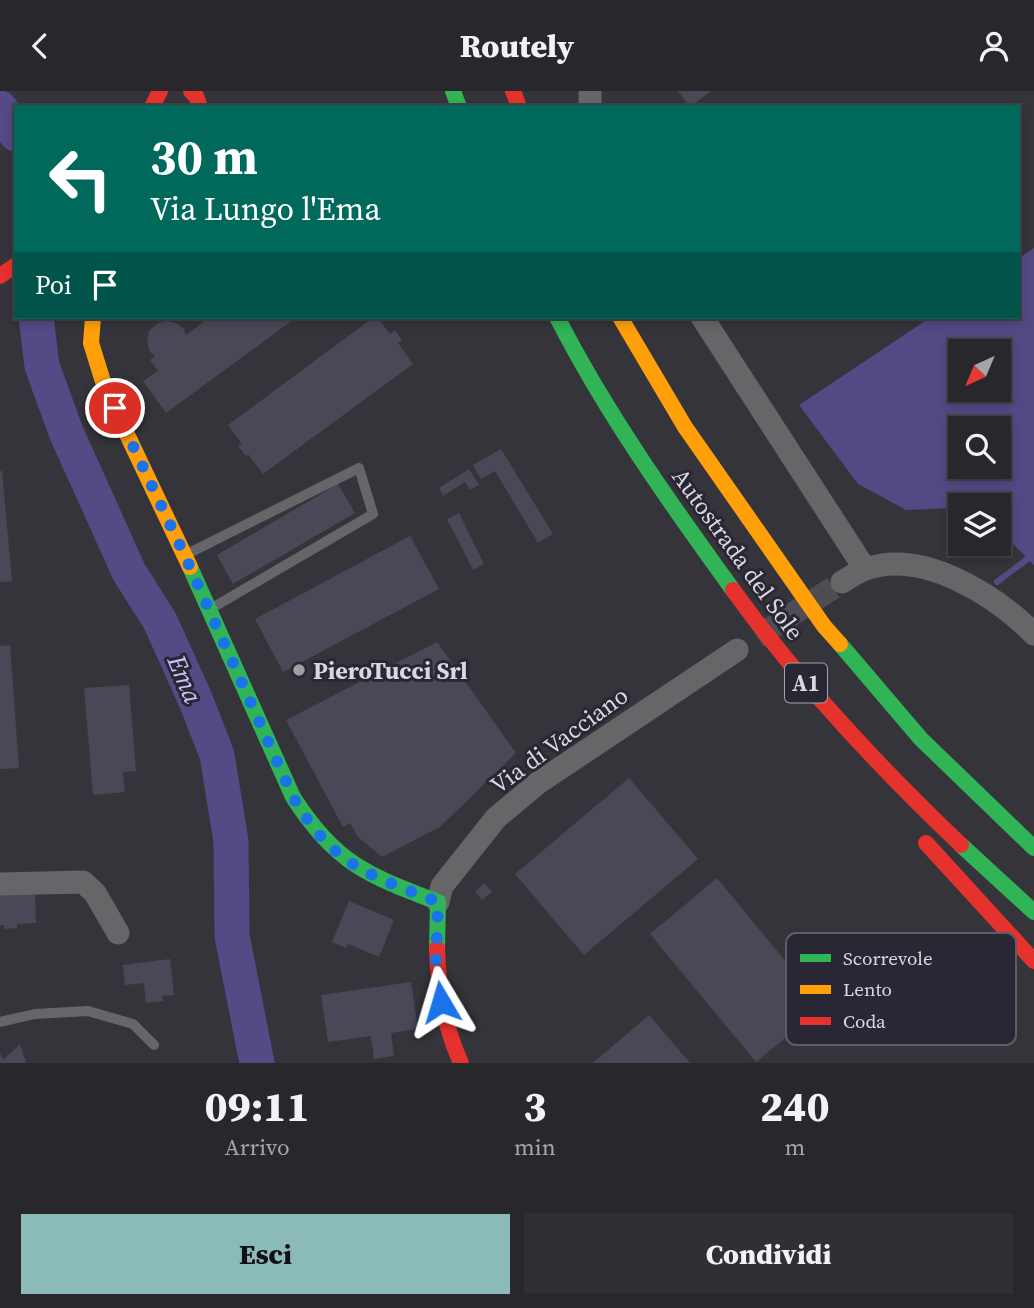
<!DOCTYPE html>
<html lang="it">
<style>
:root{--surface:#27272c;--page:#2f2f34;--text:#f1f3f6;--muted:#a4a5a9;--line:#434448;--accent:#8bbbb9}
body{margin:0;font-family:"Source Serif 4",serif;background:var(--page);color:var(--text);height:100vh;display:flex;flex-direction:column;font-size:26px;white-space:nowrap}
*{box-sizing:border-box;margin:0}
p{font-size:23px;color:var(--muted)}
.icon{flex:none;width:38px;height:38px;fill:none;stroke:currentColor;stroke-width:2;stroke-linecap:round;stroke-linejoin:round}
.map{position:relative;height:972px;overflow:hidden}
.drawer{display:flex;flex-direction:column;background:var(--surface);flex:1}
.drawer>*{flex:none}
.guide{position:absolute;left:14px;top:14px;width:1006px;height:214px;border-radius:0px;box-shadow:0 4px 10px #0003,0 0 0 2px var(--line);background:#00695c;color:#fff;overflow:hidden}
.needle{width:46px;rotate:224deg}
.controls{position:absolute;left:948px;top:248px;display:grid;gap:14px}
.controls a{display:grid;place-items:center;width:63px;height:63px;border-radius:0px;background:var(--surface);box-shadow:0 4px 10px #0003,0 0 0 2px var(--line);font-size:35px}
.pin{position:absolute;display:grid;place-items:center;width:60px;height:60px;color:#fff;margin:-30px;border:4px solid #fff;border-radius:50%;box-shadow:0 2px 7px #0007}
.me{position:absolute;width:77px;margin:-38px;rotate:353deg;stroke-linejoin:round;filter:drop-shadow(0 0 5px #0008)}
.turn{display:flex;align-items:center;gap:24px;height:147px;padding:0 21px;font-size:32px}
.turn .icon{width:91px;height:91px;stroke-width:2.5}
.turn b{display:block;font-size:49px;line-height:60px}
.then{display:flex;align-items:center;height:66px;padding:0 21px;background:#0003;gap:14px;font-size:26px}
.eta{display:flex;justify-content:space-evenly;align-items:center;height:119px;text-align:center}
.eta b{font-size:42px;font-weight:800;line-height:49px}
.primary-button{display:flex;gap:14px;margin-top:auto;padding:14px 21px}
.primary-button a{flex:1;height:80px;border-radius:0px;background:var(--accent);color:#111;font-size:28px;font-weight:800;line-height:80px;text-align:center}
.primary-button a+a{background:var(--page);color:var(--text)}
header{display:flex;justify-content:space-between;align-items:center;height:91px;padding:0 21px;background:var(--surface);font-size:32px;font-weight:800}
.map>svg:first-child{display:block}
.forest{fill:#514a84;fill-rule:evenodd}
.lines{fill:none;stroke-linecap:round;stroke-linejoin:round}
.stream{stroke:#534a86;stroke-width:6}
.river{stroke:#534a86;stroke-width:35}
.building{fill:#4a4856}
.street-tunnel{stroke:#4d4d53;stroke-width:23;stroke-dasharray:23 11;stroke-linecap:butt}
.lane{stroke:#666669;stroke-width:10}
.street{stroke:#666669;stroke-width:23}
.fast{stroke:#30b455;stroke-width:16}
.slow{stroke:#ff9f0a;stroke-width:16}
.jam{stroke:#e5322d;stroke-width:16}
.route{stroke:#1a73e8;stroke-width:12;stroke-dasharray:0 21.6}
.poi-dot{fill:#9f9fa5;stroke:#282733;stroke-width:2.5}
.labels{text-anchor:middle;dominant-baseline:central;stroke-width:6;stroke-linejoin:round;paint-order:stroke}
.shield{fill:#282733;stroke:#a3a3ab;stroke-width:2}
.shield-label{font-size:23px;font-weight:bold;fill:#d8d8df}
.street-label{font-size:24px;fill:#d8d8df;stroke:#282733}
.poi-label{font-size:24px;font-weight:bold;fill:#d8d8df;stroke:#282733;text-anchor:start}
.water-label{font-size:26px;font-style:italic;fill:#c8c4fe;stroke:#282733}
.key{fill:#282733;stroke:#5d5c67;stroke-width:2}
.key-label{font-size:19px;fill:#d8d8df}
</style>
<header><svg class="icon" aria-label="back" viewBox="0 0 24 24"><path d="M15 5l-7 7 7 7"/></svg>Routely<svg class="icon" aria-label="person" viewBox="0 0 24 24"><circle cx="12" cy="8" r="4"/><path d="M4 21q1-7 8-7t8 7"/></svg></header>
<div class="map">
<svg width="1034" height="972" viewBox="0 0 1034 972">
<rect width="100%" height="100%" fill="#34343a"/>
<path class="forest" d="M 1034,157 L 1034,474 L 999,439 L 999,415 L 906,419 L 858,393 L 799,314 L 931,226 L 1018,226 L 1019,167 ZM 961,261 L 999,261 L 999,299 L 961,299 ZM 961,338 L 999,338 L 999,376 L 961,376 Z"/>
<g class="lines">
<polyline class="stream" points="997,491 1034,463"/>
<g class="river">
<polyline points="0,17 16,43"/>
<polyline points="36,226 42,275 66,341 129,481 160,530 196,610 217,664 231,750 232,845 257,972"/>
</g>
</g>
<g class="building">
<polygon points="678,0 711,0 690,16"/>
<polygon points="210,226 297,226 166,322 143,290 158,280 150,269 155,266 149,259 147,249 149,240 158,232 166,230 176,232 183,237 186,244"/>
<polygon points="374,226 377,226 390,243 395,239 402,249 398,252 413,273 263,383 248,363 246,365 238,355 242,353 228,334"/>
<polygon points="501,358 553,443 538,452 495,380 481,388 473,374"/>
<polygon points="469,378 479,394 470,399 465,391 443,405 439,397"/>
<polygon points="0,380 2,380 12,490 0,491"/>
<polygon points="338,393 355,422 233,493 217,464"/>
<polygon points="459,422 484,473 473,479 447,428"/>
<polygon points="410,445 439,498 283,581 255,528"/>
<polygon points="437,551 516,662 440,736 382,766 358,746 350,732 343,736 286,629"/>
<polygon points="10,554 19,677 0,678 0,555"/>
<polygon points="129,594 136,680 123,681 125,701 93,704 84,597"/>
<polygon points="629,687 698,768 584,864 515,783"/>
<polygon points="717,787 823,916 756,971 650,843"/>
<polygon points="484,792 492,801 482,809 475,801"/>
<polygon points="35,799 36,832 17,833 17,837 4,838 4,834 0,834 0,800"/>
<polygon points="349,810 394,829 379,866 348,853 346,857 332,851"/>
<polygon points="170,868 174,904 162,905 163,910 146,912 144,892 125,894 123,874"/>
<polygon points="411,891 418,938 391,942 394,965 374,968 371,945 328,951 321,904"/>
<polygon points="649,924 690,972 593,972"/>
<polygon points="20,953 26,972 0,972 0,962 3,969"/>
</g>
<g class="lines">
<polyline class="street-tunnel" points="757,546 842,491"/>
<g class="lane">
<polyline points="187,463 359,377 373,423 212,517"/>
<polyline points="0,931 35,923 88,920 133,933 154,954"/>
</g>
<g class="street">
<polyline points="590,16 590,0"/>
<polyline points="702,226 865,478"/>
<path d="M 842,491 C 849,487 858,480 866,478 C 923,458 995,504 1034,543"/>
<polyline points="0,793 83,791 95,802 118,842"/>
<polyline points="438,811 442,795 496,727 538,692 737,559"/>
</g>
<g class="fast">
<polyline points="453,0 459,16"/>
<path d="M 557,226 C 606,322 670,412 733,499"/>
<path d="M 190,476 L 293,706 C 335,772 367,784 438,811 L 437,857"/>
<polyline points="840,553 921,648 1034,757"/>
<polyline points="961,754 1034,821"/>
</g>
<g class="slow">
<polyline points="93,226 91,252 105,297 190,476"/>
<polyline points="620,226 685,336 824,535 840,553"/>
</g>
<g class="jam">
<polyline points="191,0 196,5 200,16"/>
<polyline points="513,0 519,16"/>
<polyline points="152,16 160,0"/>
<polyline points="0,185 16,174"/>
<path d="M 733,499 C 800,592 878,675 961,754"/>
<polyline points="926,752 1034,870"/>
<path d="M 437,857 C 438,898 444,935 461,972"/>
</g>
</g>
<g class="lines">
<path class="route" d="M 115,317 L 185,465 L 293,706 C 333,775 368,783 438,811 L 436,869 L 441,911"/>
</g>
<circle class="poi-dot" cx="299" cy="579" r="7"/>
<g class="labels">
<rect class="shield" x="785" y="572.5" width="42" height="39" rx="5"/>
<g class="shield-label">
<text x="806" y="592">A1</text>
</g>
<g class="street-label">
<text transform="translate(738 463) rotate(54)">Autostrada del Sole</text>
<text transform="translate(559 649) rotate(-36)">Via di Vacciano</text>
</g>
<g class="poi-label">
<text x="313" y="579">PieroTucci Srl</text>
</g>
<g class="water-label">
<text transform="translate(185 588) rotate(67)">Ema</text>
</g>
</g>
<rect x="786" y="842" width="230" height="112" rx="10" class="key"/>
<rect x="800" y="863" width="31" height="8" fill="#30b455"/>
<rect x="800" y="894" width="31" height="9" fill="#ff9f0a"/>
<rect x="800" y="926" width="31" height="8" fill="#e5322d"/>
<g class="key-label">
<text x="843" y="874">Scorrevole</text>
<text x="843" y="905">Lento</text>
<text x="843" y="937">Coda</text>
</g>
</svg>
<div class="controls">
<a><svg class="needle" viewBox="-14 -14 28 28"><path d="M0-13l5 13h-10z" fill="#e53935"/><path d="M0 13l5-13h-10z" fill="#a4a5a9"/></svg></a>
<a><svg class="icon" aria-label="search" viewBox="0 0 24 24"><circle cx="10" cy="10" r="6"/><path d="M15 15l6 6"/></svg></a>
<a><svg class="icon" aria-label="layers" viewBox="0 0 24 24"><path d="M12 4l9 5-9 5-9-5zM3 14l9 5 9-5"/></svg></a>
</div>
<div class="pin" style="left:115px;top:317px;background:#d93025"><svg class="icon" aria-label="arrive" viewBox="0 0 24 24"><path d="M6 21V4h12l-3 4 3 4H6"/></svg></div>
<svg class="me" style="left:441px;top:911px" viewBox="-20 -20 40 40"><path d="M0-17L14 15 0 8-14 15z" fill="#1a73e8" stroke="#fff" stroke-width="4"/></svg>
<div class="guide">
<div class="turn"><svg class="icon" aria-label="left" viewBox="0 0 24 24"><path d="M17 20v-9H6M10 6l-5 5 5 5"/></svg><div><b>30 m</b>Via Lungo l'Ema</div></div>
<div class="then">Poi<svg class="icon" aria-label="arrive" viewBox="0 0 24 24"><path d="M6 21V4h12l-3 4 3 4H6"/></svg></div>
</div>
</div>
<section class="drawer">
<div class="eta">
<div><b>09:11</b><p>Arrivo</p></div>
<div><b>3</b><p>min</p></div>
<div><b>240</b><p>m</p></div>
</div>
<div class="primary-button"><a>Esci</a><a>Condividi</a></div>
</section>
